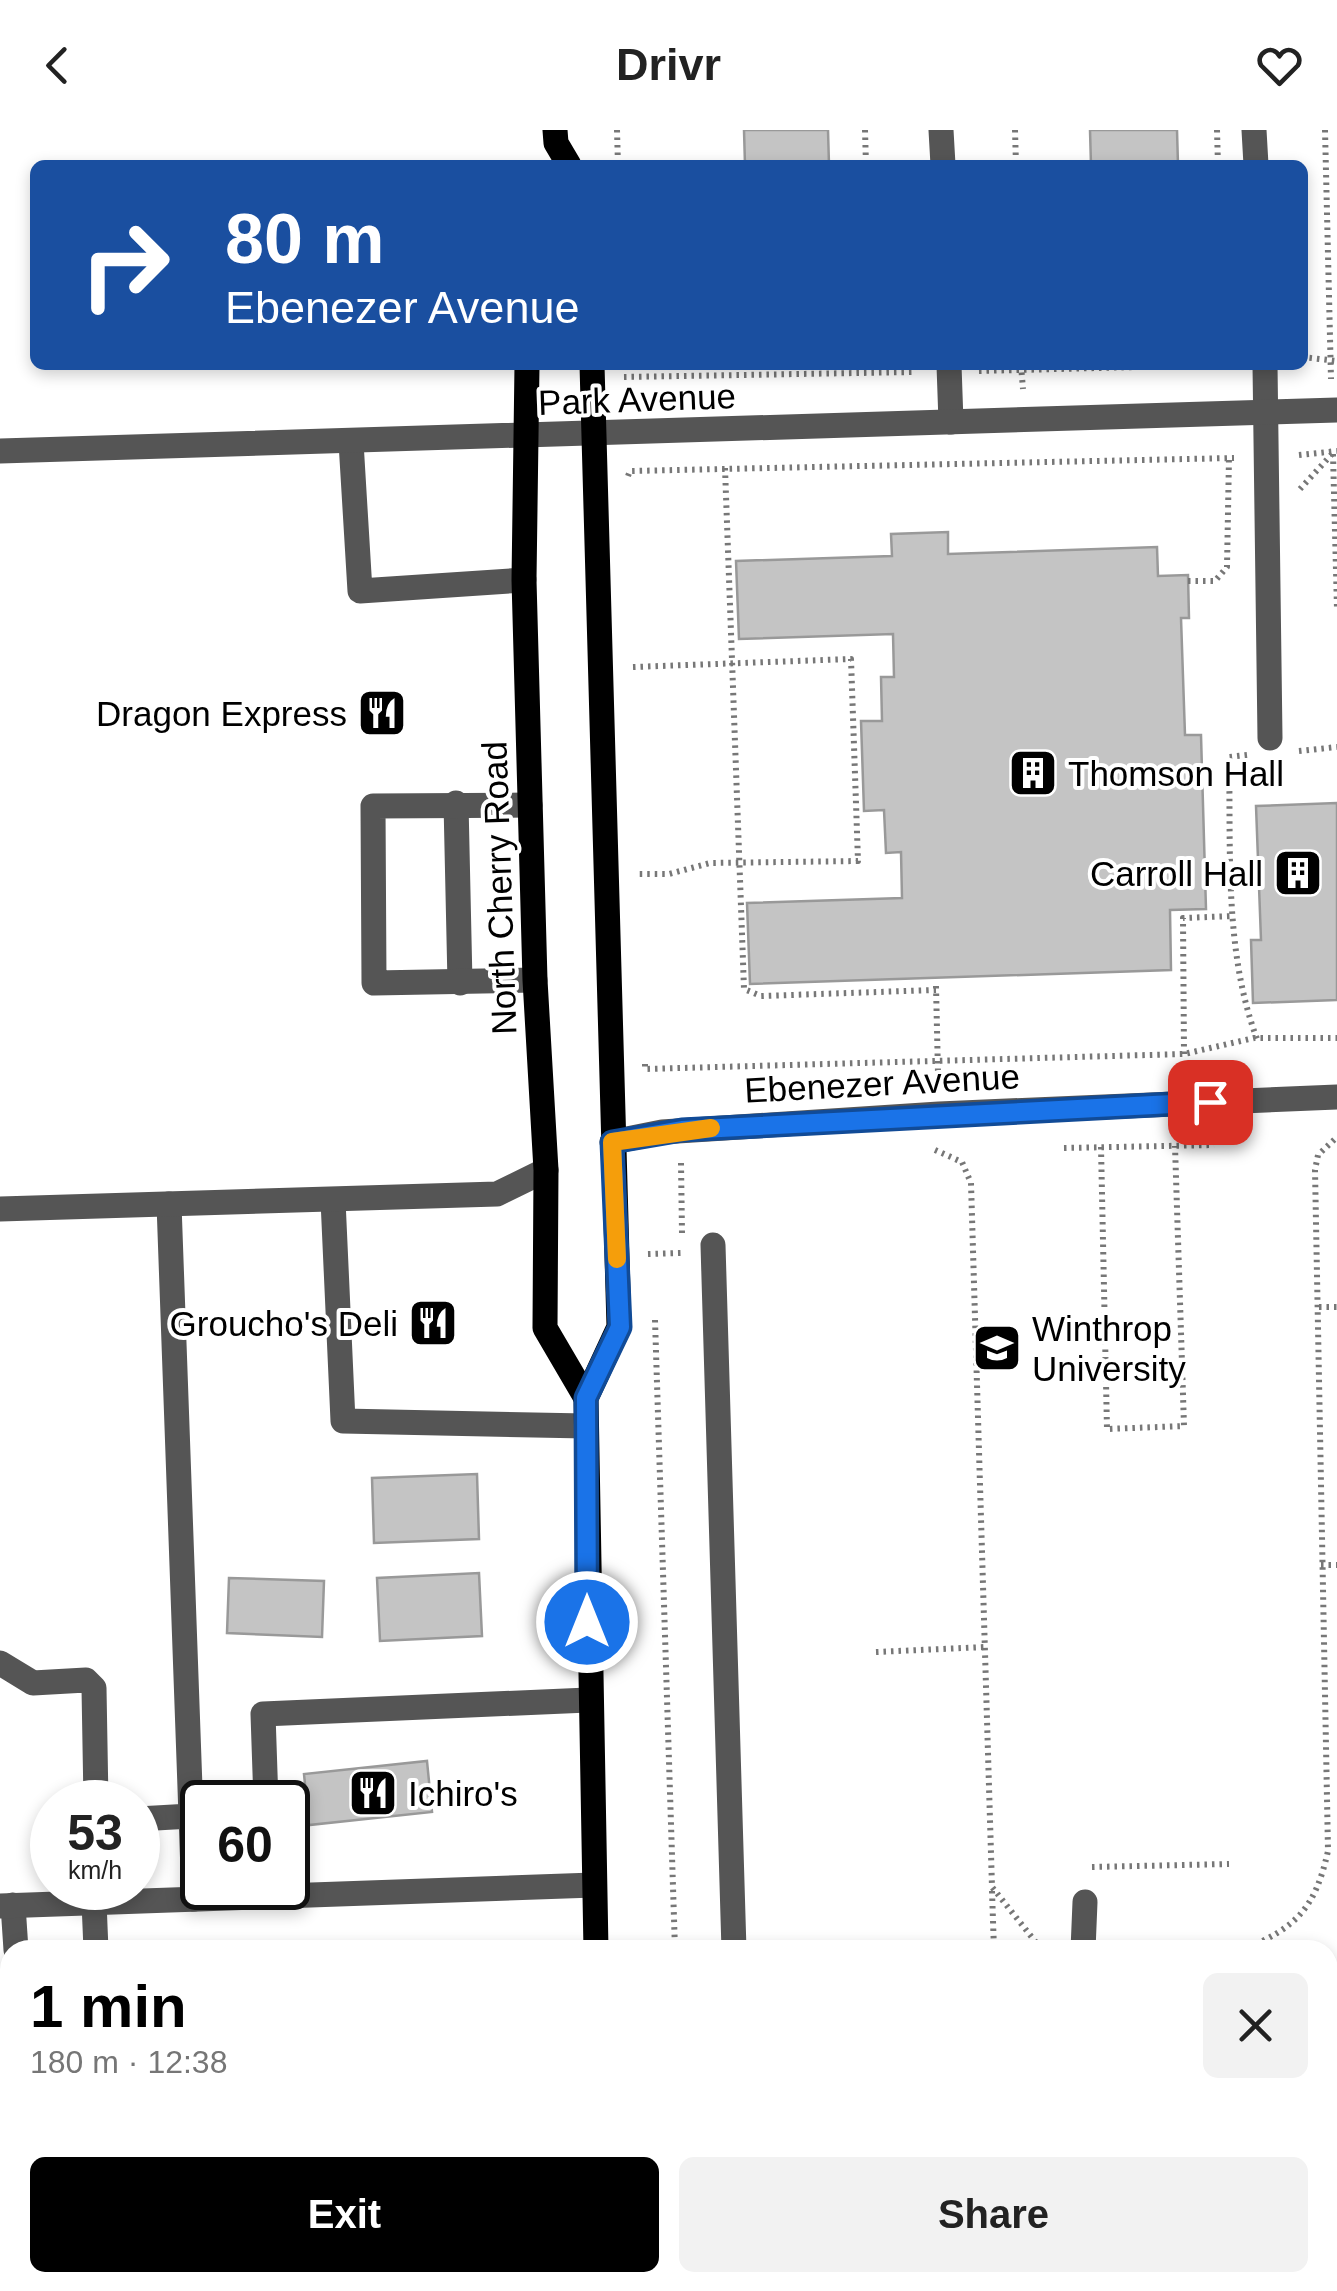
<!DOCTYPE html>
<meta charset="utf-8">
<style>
:root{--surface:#fff;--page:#f2f2f2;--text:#222;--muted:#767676;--accent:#000}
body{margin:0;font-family:Arial,sans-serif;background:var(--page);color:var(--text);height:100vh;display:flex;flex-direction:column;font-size:38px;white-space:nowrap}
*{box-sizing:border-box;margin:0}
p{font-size:32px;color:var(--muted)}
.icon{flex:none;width:55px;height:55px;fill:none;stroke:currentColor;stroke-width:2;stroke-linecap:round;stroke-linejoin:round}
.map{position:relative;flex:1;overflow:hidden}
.details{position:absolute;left:0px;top:1810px;width:1338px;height:352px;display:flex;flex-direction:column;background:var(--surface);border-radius:30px 30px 0 0;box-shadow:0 5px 15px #0003}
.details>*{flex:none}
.guide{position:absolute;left:30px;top:30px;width:1278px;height:210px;border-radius:15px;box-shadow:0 5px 15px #0003;background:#1a4fa0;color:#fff;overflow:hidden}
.speed{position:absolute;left:30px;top:1650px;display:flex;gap:20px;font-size:50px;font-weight:700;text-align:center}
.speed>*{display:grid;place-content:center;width:130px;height:130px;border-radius:50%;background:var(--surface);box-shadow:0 5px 15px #0003;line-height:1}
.speed small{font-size:25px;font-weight:400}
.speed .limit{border:5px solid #111;border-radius:15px;background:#fff;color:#111}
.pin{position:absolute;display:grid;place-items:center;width:85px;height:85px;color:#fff;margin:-42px;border-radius:20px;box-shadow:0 5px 15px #0006}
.me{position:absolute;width:110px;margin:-55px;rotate:0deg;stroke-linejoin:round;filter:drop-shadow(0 0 8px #0008)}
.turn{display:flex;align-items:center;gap:35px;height:210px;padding:0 30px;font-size:45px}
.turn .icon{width:130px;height:130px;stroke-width:2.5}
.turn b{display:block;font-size:70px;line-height:85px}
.round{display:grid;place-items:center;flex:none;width:105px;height:105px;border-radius:15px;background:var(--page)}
.head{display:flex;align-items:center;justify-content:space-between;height:170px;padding:0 30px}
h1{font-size:60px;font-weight:600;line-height:75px;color:var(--accent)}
.action{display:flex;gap:20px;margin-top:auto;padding:20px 30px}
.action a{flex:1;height:115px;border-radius:15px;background:var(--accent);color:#fff;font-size:40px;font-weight:600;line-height:115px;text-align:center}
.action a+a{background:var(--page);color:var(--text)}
header{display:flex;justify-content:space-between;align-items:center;height:130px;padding:0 30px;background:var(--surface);font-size:45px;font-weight:600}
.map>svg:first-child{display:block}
.building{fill:#c4c4c4;stroke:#999;stroke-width:2.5}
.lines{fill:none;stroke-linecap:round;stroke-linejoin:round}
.path{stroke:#777;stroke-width:6;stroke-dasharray:2.5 5;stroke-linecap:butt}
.minor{stroke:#555;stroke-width:25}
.major{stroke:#000;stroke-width:25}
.route-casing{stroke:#114b97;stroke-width:25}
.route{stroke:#1a73e8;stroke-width:18}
.slow{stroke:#f59e0b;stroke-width:18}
.labels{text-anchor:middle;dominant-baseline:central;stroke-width:8;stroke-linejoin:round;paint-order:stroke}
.street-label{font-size:35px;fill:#000;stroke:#fff}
.poi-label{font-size:35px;fill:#000;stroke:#fff;text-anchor:end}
</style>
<header><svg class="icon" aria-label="back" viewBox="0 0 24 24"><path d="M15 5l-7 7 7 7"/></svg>Drivr<svg class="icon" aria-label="heart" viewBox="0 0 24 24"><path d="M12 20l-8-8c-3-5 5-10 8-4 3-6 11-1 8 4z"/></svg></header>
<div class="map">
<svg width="1337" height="2161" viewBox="0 0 1337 2161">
<rect width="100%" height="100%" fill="#fff"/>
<g class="building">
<polygon points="744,0 828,0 829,35 745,35"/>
<polygon points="1090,0 1177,0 1178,35 1091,35"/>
<polygon points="948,402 948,424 1157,417 1158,446 1188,445 1189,488 1181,488 1185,605 1201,605 1206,779 1170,780 1171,840 750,854 747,773 902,768 901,722 886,723 884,680 864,681 861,591 882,591 881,547 894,547 893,504 739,509 736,431 892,426 891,404"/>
<polygon points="1337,673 1337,870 1253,873 1251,810 1261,810 1256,676"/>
<polygon points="477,1344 479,1409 374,1413 372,1348"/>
<polygon points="479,1443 482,1506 380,1511 377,1448"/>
<polygon points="229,1448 324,1451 322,1507 227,1503"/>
<polygon points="427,1631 432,1682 309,1695 304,1644"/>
<rect x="104" y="2152" width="226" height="9"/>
</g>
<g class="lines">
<g class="path">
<polyline points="617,0 618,35"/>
<polyline points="865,0 866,35"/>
<polyline points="1015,0 1016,35"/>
<polyline points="1217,0 1218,35"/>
<polyline points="1325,0 1331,249"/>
<polyline points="1302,227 1337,231"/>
<polyline points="1021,235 1023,259"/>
<polyline points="979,241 1217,235"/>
<polyline points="624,247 915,242"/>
<polyline points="1333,324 1337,479"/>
<polyline points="1299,325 1337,321"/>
<polyline points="725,338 744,859 761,866 936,860"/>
<polyline points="628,346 630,341 1234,328"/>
<polyline points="1300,359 1332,324"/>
<polyline points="1188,451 1215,451 1227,437 1229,327"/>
<polyline points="633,537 851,529 858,731 710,733 669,744 639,744"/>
<polyline points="1299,621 1337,617"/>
<path d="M 1247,625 L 1229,627 C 1231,720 1224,821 1257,909"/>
<polyline points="936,856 938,943"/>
<polyline points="1184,924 1183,788 1233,786"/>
<polyline points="645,934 645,939 1184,924 1254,908 1337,908"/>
<polyline points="1101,1017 1107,1299 1184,1296 1175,1016"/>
<polyline points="1064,1018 1214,1015"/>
<polyline points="935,1020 962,1032 971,1053 992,1757 1042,1820"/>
<polyline points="681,1033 682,1103"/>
<polyline points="648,1124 681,1123"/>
<polyline points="1319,1177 1337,1177"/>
<polyline points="655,1190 675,1820"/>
<polyline points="1321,1435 1337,1435"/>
<polyline points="876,1522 985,1517"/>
<polyline points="1092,1737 1229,1734"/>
<polyline points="992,1761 994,1820"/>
<path d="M 1242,1820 C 1296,1798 1315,1779 1328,1721 L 1315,1040 L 1318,1025 L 1337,1007"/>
<polyline points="1328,2138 1337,2136"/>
<polyline points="676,2161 681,2152"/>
<polyline points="1206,2161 1251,2152"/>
</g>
<g class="minor">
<polyline points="941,0 943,35"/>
<polyline points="1254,0 1256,35"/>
<polyline points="949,235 951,292"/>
<polyline points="1265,235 1270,608"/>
<polyline points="351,312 360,461 524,450"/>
<polyline points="0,321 1337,280"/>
<polyline points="456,673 460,853"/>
<polyline points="530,675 373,676 374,853 535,850"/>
<polyline points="612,1012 662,1002 939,984 1337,967"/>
<polyline points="333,1070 343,1291 586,1296"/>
<polyline points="169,1074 194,1769"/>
<polyline points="0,1079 497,1064 546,1040"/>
<polyline points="713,1115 734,1820"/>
<polyline points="0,1533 33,1553 86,1550 94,1558 96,1672"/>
<polyline points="266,1672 263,1584 588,1570"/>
<polyline points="138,1689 191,1686"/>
<polyline points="94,1772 96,1820"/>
<polyline points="13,1775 16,1820"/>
<polyline points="0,1776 594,1755"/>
<polyline points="1083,1820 1085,1772"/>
<polyline points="0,1880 10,1879"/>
<polyline points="34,2152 34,2161"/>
</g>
<g class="major">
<polyline points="555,0 556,13 569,35"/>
<polyline points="527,235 524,450 535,850 546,1040 545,1198 586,1268"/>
<polyline points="592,235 619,1197 586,1268 596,1820"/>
<polyline points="604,2152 604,2161"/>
</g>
</g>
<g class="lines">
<g class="route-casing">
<polyline id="route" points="587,1492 586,1268 620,1197 612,1012 682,1000 1210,972"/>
</g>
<use href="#route" class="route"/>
<polyline class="slow" points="617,1129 612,1012 711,998"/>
</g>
<defs>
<g id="restaurant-square" transform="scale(2.5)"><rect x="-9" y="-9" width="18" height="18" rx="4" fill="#000" stroke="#fff"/><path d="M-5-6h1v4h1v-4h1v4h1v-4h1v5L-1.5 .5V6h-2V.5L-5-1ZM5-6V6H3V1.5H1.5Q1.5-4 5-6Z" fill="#fff"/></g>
<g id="building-square" transform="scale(2.5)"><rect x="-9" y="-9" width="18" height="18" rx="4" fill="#000" stroke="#fff"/><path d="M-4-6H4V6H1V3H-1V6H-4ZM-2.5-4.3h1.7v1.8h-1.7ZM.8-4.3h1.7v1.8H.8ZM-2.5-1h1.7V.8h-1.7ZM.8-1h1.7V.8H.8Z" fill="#fff"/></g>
<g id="university-square" transform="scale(2.5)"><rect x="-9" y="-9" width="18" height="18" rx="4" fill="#000" stroke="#fff"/><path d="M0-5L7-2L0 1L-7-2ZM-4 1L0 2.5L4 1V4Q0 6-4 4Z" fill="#fff"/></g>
</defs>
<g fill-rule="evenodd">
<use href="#restaurant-square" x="382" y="583"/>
<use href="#building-square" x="1033" y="643"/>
<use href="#building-square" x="1298" y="743"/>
<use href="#restaurant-square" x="433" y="1193"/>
<use href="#university-square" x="997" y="1218"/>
<use href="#restaurant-square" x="373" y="1663"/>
</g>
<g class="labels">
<g class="street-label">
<text transform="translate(637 269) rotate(-2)">Park Avenue</text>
<text transform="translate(499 758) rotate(-92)">North Cherry Road</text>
<text transform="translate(882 953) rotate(-3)">Ebenezer Avenue</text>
</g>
<g class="poi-label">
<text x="347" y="583">Dragon Express</text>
<text x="1068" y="643" text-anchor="start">Thomson Hall</text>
<text x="1263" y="743">Carroll Hall</text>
<text x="398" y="1193">Groucho's Deli</text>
<text x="1032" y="1198" text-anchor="start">Winthrop<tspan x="1032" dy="40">University</tspan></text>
<text x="408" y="1663" text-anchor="start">Ichiro's</text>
</g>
</g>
</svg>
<div class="speed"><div>53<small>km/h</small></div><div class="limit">60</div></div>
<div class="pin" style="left:1210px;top:972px;background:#d93025"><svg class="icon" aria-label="arrive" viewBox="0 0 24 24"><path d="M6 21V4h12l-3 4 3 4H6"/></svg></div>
<svg class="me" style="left:587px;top:1492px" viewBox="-20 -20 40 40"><circle r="17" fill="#1a73e8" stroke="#fff" stroke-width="3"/><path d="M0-11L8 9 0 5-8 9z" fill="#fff"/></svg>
<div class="guide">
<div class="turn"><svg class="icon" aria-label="right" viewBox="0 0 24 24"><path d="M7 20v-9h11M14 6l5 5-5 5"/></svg><div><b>80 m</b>Ebenezer Avenue</div></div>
</div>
<section class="details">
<div class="head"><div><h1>1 min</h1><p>180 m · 12:38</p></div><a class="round"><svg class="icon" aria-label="close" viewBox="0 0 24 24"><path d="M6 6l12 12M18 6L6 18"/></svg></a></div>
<div class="action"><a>Exit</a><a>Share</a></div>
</section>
</div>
